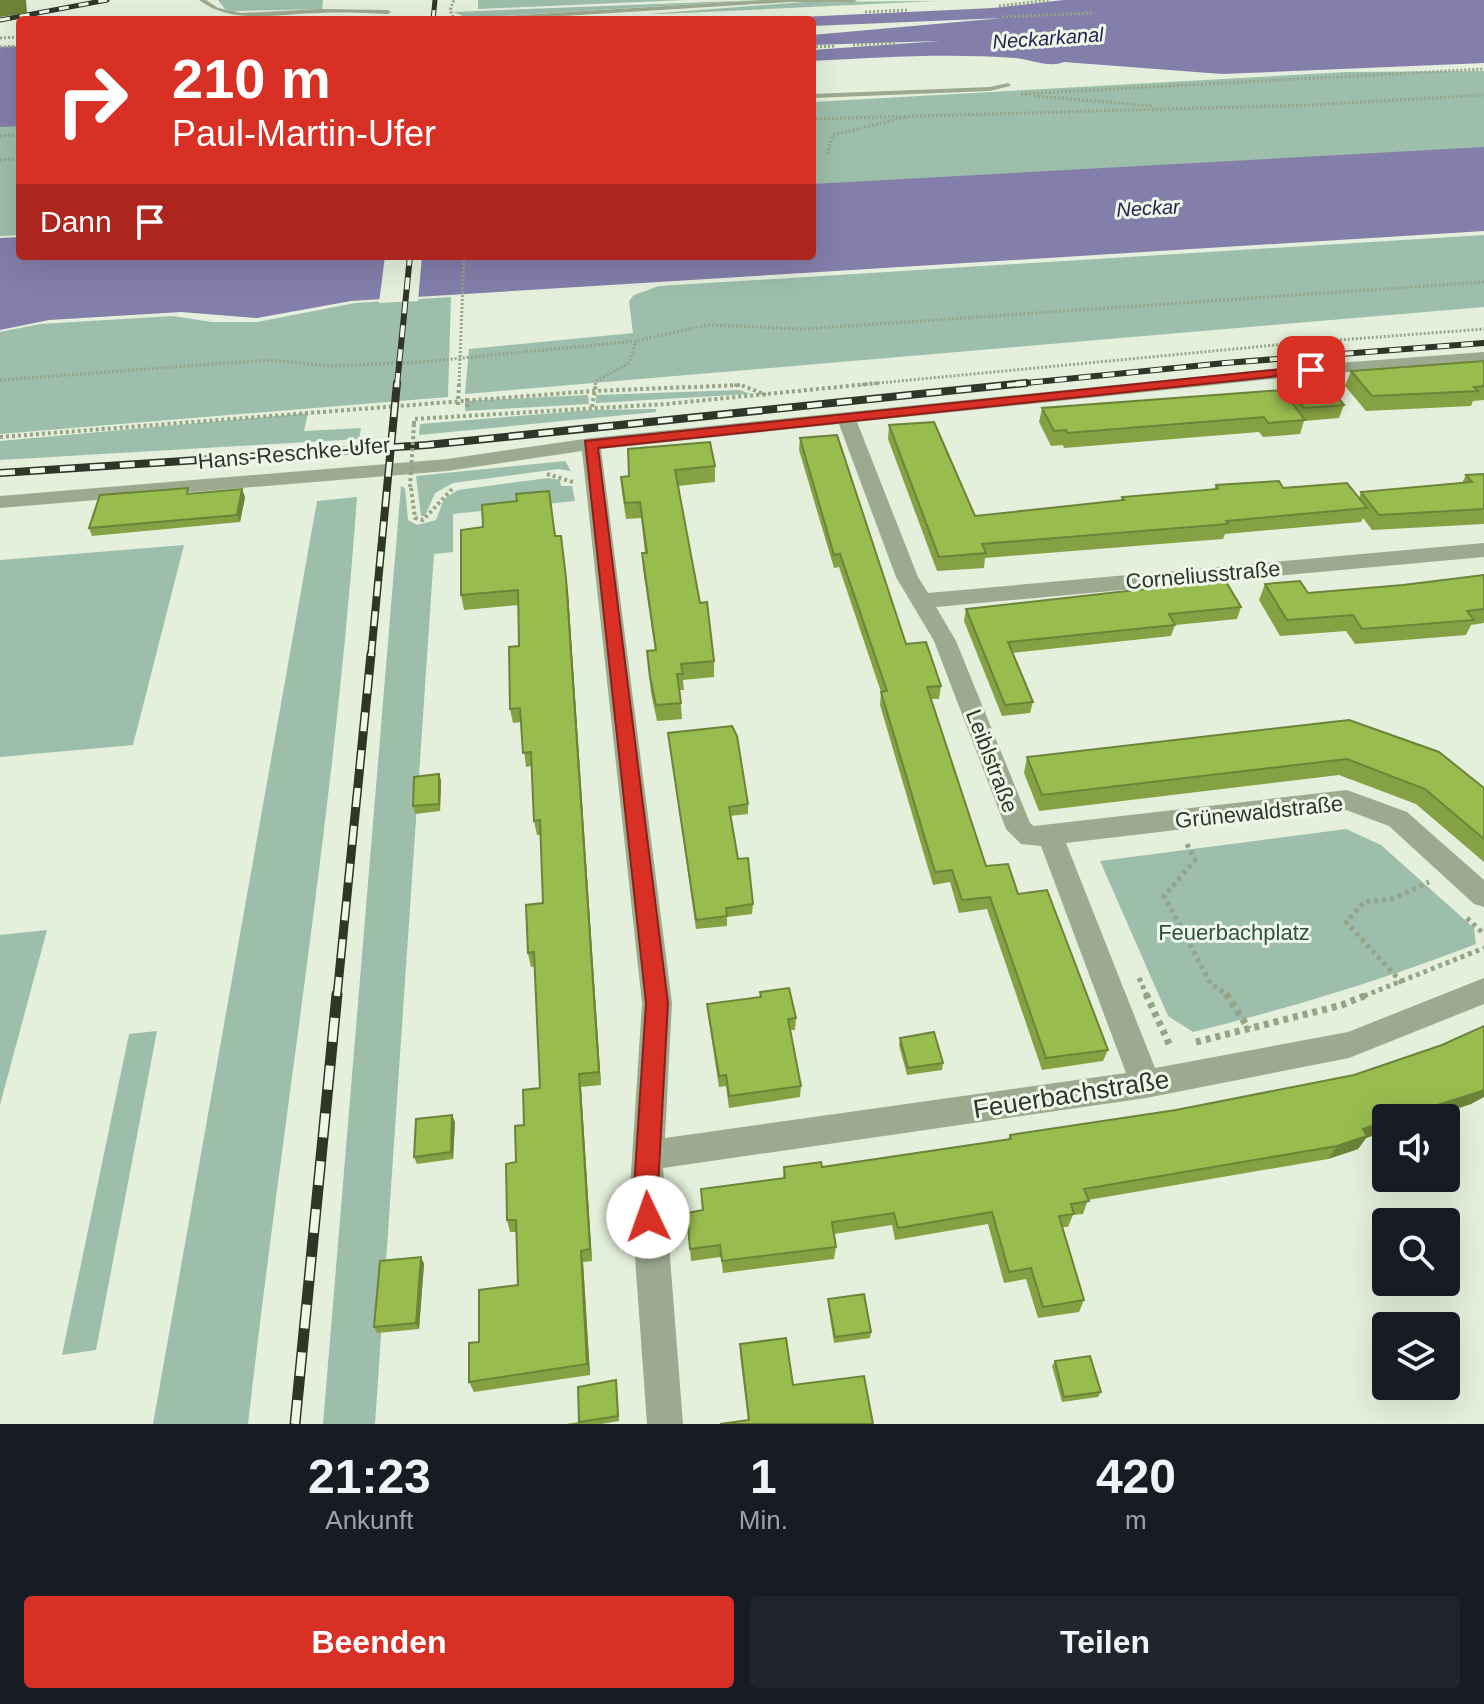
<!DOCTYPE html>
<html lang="de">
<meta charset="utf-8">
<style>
:root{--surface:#171b24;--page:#20242c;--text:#f1f3f6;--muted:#9ea1a6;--accent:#d93025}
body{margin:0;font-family:Helvetica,sans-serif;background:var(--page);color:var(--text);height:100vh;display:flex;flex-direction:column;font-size:30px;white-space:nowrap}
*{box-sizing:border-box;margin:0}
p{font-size:26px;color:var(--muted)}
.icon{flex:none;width:44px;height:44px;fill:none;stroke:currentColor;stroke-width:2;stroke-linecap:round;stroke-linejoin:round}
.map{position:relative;height:1424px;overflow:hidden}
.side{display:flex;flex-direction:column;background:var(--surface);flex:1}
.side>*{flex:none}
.top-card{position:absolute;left:16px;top:16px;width:800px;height:244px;border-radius:8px;box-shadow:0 8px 32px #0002;background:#d93025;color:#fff;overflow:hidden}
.buttons{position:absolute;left:1372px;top:1104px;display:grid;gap:16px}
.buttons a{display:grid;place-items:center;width:88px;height:88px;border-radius:8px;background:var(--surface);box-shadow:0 8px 32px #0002;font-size:40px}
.pin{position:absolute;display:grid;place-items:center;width:68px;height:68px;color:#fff;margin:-34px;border-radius:16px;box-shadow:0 4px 12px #0006}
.me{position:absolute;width:88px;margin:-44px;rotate:357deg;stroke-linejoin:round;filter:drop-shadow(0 0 6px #0008)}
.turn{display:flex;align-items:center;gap:28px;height:168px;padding:0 24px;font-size:36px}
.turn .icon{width:104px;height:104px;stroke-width:2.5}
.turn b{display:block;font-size:56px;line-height:68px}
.then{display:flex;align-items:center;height:76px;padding:0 24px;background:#0003;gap:16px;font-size:30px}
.eta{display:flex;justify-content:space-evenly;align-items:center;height:136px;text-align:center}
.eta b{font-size:48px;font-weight:800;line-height:56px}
.action{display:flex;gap:16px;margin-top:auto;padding:16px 24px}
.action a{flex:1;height:92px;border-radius:8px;background:var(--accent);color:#fff;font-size:32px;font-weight:800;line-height:92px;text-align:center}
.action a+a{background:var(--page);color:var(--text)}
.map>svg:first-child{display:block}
.green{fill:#9dbeab}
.water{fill:#837eaa}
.pier{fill:#e4f0dc}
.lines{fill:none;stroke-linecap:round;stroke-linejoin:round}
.path-far3{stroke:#95a487;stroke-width:3;stroke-dasharray:2 2;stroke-linecap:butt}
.path-far2{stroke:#95a487;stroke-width:4;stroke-dasharray:3 3;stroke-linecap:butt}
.path-far1{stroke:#95a487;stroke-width:5;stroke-dasharray:4 4;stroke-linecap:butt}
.path{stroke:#95a487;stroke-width:7;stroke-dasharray:5 5;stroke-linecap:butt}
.lane{fill:#9caa8f;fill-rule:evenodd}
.street{fill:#9caa8f;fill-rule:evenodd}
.rail-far4-casing{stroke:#303528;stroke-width:5}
.rail-far3-casing{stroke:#303528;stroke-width:6}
.rail-far2-casing{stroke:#303528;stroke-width:8}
.rail-far1-casing{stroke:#303528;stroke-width:9}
.rail-casing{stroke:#303528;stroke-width:11}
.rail-far4{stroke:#eef8e8;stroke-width:3;stroke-dasharray:10;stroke-linecap:butt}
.rail-far3{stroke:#eef8e8;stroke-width:4;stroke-dasharray:12;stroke-linecap:butt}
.rail-far2{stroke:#eef8e8;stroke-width:5;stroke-dasharray:15;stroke-linecap:butt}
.rail-far1{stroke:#eef8e8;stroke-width:6;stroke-dasharray:19;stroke-linecap:butt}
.rail{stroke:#eef8e8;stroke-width:8;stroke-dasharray:24;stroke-linecap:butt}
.path-bridge-far1{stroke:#95a487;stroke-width:3;stroke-dasharray:2 2;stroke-linecap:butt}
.path-bridge{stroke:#95a487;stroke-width:4;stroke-dasharray:3 3;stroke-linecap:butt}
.wall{fill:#84a243}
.shaded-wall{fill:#6b8437}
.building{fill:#99bc4e;stroke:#6b8437;stroke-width:2}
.route{fill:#d93025;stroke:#8d1f18;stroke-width:2}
.labels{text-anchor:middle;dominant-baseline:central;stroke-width:6;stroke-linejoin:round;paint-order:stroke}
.far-water-label{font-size:20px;font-style:italic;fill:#282153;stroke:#eef8e8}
.street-label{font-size:22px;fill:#303528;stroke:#eef8e8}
.park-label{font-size:22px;fill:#2e513e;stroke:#eef8e8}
.near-street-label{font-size:26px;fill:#303528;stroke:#eef8e8}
</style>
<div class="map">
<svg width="1484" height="1424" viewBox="0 0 1484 1424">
<rect width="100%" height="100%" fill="#e4f0dc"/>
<g class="green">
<polygon points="218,0 323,0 322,9 234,11 225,9"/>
<polygon points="478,0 685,0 478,9"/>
<polygon points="761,0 468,18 453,12"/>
<polygon points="937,1 662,14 648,14 804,2"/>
<polygon points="1484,71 1484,150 812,186 812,102 1346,72"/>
<polygon points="20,124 20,235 0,236 0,125"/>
<polygon points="1484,235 1484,307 465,394 469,349 633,333 629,301 634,295 659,286"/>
<polygon points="451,297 448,397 0,434 0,332 40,324 173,316 212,322 257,322 355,303"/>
<polygon points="740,390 750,394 596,403 596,395"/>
<polygon points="588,395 589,404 465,411 465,401"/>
<polygon points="656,409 656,412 419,435 420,424 591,410"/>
<polygon points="308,413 304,431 361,428 359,439 0,460 0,441"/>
<polygon points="565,461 571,471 558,469 453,483 435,493 425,516 421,516 416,476"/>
<polygon points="548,478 560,480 561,486 572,486 575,501 453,514 453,552 434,554 375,1424 323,1424 401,486 405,488 408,520 417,525 436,520 444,499 458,490"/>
<path d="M 357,497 C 335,808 283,1115 248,1424 L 153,1424 L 317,501 Z"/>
<polygon points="184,545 133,745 0,757 0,560"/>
<path d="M 1346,829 L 1381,845 L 1474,928 L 1476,944 C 1383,980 1290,1008 1193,1032 L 1168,1016 L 1100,861 Z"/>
<polygon points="47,930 0,1105 0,935"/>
<polygon points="157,1031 96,1350 62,1355 129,1034"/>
</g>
<g class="water">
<path d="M 1064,0 L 1484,0 L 1484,63 L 1222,74 L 1064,62 C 1049,68 1032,60 1016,58 C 947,53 881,57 812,61 L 812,50 L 940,41 L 812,45 L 812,35 L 1003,18 L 812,26 L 812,20 L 737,20 L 993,8 Z"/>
<polygon points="20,46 20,126 0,127 0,47"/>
<polygon points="1484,147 1484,231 351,301 257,318 181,312 49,320 0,330 0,238 20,237 20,256 812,256 812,184"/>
</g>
<polygon class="pier" points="385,256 422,256 418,301 379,303"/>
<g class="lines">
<g class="path-far3">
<polyline points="999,6 1049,0"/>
<polyline points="865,12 908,10"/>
<polyline points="453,17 450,10 454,0"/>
<polyline points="1002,17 1093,13"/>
<polyline points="0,38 20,37"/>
<polyline points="853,45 897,43"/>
<polyline points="0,47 20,46"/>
<polyline points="812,47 835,46"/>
<polyline points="1021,94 1484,69"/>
<polyline points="1034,96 1152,106"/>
<polyline points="812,119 1310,105 1484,95"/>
<polyline points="0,136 20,135"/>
<polyline points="827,154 833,135 907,117"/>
<polyline points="0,160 20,159"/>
<polyline points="0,380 267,360 332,366 422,362 636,341 707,325 804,329 1484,282"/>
<polyline points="595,385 596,381 629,363 636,341"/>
<polyline points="730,385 742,385"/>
<polyline points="858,385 1286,344 1484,329"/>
</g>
<g class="path-far2">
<polyline points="467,398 467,407"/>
<polyline points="592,407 596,383"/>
<polyline points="414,424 414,419 666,404 878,383"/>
<polyline points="0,437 592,391 741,385 766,395"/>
<polyline points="547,474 573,482"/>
<polyline points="411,488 415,518 423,520 454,487"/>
</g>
<g class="path-far1">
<polyline points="1187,844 1195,860 1164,896 1211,984 1229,996"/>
<polyline points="1467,918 1484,934"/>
<polyline points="1139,978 1147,996"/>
<polyline points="1402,983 1346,922 1364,902 1392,899 1429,882"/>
<polyline points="1364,996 1484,948"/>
</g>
<g class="path">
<polyline points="1146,994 1171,1048"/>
<polyline points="1226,994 1249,1029"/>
<polyline points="1196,1042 1342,1005 1369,994"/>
</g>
<g class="lane">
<path d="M 199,0 L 206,0 L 218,8 L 242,13 L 319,9 L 388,10 L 391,12 L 388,14 C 365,13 342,12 320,13 C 280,13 233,26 199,0 Z"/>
<polygon points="762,0 857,0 854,2 790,2 499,20 468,20 471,18"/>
<polygon points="1008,83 1011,85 1010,86 990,91 812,98 812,94 990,87"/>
</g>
<path class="street" d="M 1484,352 L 1484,362 L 1311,375 L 857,422 L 918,577 L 928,593 L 1484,543 L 1484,557 L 936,607 L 956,641 L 1030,823 L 1034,826 L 1347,790 L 1407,812 L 1484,880 L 1484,907 L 1474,904 L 1389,826 L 1346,810 L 1066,843 L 1155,1068 L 1348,1032 L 1484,978 L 1484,1004 L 1349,1058 L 1146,1098 L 663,1168 L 683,1424 L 647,1424 L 630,1188 L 642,1003 L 582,451 L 447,471 L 0,508 L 0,496 L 447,459 L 591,438 L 1311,365 ZM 839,424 L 896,577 L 934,641 L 1006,829 L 1021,844 L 1041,846 L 1126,1073 L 665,1138 L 672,1003 L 601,449 Z"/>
<g class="rail-far4-casing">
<g id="rail-far4">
<polyline points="0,20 107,0"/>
<polyline points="433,20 435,0"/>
</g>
</g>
<g class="rail-far3-casing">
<g id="rail-far3">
<polyline points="397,385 410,256"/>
<polyline points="1007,385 1225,363 1484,343"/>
</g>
</g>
<g class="rail-far2-casing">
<g id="rail-far2">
<polyline points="0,473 427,445 1026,383"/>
<polyline points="371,656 397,383"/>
</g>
</g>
<g class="rail-far1-casing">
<polyline id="rail-far1" points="337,996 371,654"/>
</g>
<g class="rail-casing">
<polyline id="rail" points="295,1424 337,994"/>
</g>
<use href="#rail-far4" class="rail-far4"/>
<use href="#rail-far3" class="rail-far3"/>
<use href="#rail-far2" class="rail-far2"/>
<use href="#rail-far1" class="rail-far1"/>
<use href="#rail" class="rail"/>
<polyline class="path-bridge-far1" points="459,385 464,256"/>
<g class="path-bridge">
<polyline points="458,405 459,383"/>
<polyline points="410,487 414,424"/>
</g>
</g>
<g class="wall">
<polygon points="1484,361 1484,400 1473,401 1471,406 1366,411 1345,386 1351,371"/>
<polygon points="1293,380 1344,405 1339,418 1304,421 1300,434 1263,437 1259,432 1064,448 1063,445 1051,446 1039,422 1042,408 1283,391 1285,383 1293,383"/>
<polygon points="889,425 975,516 1121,500 1122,497 1214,489 1216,485 1283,488 1359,498 1361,492 1462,483 1466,475 1484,474 1484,524 1372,530 1363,518 1361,522 1225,534 1223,539 985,558 984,568 937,571 888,439"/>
<polygon points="800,438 906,644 941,686 939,699 931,699 986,866 1018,894 1108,1050 1103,1061 1042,1070 987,909 959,913 950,882 933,885 880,705 881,692 839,567 834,568 799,450"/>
<polygon points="628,449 715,466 715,482 678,486 700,603 714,661 714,677 683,680 684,690 680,690 682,719 657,721 651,693 647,651 655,650 643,569 642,553 645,553 641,518 626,519 622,492 621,477 629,476"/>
<polygon points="191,494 245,497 240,522 92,536 89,528"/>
<polygon points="483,527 555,536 568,592 601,1085 581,1087 592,1261 583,1262 590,1375 474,1392 469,1382 479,1342 518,1285 516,1232 510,1232 507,1220 524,1125 540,1088 535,966 531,967 528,953 543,903 541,835 537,835 534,821 531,766 526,767 521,722 513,723 510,709 519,646 518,605 464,610 461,595"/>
<polygon points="1484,575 1484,623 1471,625 1466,635 1355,644 1346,631 1280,636 1259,600 1265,584 1308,593 1403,585"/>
<polygon points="1169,580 1241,607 1237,619 1175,625 1171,636 1012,653 1033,702 1030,713 1002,716 964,621 966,609 1167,587"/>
<polygon points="1349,720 1484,788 1484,862 1416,804 1339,775 1039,811 1024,773 1027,757"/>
<polygon points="668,733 748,804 748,814 730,816 738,859 753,904 752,914 727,917 727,926 696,929"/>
<polygon points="439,774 441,781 440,811 415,814 413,806"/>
<polygon points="760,992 796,1018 795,1030 790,1030 801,1086 800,1097 729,1108 726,1086 719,1087 708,1016 707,1004 760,997"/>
<polygon points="900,1038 943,1063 942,1070 907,1075 899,1045"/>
<polygon points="1471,1104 1366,1138 1358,1149 1328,1159 1088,1200 1083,1214 1073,1215 1068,1227 1062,1227 1084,1300 1079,1312 1038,1318 1026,1279 1004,1283 988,1224 895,1240 892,1225 834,1234 836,1247 834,1259 723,1273 721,1257 691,1261 687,1213 702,1210 701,1189 783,1178 784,1167 822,1167 1008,1139 1010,1135"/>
<polygon points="455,1122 453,1159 417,1164 414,1157"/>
<polygon points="421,1257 424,1264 419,1329 377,1333 374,1327"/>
<polygon points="828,1299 871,1332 870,1338 834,1343 828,1305"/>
<polygon points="740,1344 793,1385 748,1420 740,1353"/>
<polygon points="1055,1361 1101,1392 1098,1397 1062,1402 1052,1366"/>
<polygon points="617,1386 619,1421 602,1424 566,1424 579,1422"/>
</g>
<g class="shaded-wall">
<polygon points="0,0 26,0 27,13 0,17"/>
<polygon points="242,489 245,497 240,522 237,515"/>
<polygon points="561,536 568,592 601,1085 599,1072"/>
<polygon points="439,774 441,781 440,811 439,804"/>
<polygon points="579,1074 581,1087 592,1261 590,1249"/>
<polygon points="1484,1090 1484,1097 1471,1104 1427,1118 1396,1118"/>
<polygon points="452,1115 455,1122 453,1159 451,1152"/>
<polygon points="1386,1121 1386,1131 1366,1138 1358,1149 1328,1159 1337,1146 1363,1129"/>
<polygon points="581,1251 583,1262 590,1375 587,1364"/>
<polygon points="421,1257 424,1264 419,1329 416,1323"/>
</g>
<g class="building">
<polygon points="1484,361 1484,386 1474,387 1478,391 1372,396 1351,371"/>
<polygon points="1322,378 1344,405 1304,408 1285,383 1295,383 1293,380"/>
<polygon points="1282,390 1305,420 1268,423 1264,417 1067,433 1066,430 1054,431 1042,408"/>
<polygon points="934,422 975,516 1124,500 1122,497 1218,489 1216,485 1279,481 1283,488 1347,483 1367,508 1226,521 1228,524 982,544 986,553 939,557 889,425"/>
<polygon points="837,435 906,644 926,642 941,686 927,687 986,866 1008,864 1018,894 1047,890 1108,1050 1046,1058 990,897 962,900 952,870 935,872 881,692 887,691 840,554 834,555 800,438"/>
<polygon points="710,442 715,466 675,470 700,603 707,602 714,661 681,664 683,674 677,674 681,703 656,705 650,677 647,651 656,650 642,553 647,553 640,502 625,503 621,477 629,476 628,449"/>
<polygon points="1484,474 1484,509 1379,515 1361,492 1472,482 1466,475"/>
<polygon points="188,488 187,494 242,489 237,515 89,528 100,495"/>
<polygon points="549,491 555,536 561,536 566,578 599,1072 579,1074 590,1249 581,1251 587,1364 469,1382 469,1343 479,1342 479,1290 518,1285 516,1220 507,1220 506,1164 516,1162 515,1126 524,1125 523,1090 540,1088 534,952 528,953 526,905 543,903 540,820 534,821 531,752 523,753 520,708 510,709 509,647 519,646 518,590 461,595 461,530 483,527 482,505 517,501 516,494"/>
<polygon points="1222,575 1241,607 1169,614 1175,625 1008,642 1033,702 1005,705 966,609 1172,586 1169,580"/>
<polygon points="1484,575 1484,609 1467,611 1474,620 1362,629 1353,615 1287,620 1265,584 1300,581 1308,593 1403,585"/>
<polygon points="1349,720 1439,752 1484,788 1484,839 1425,789 1347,759 1042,795 1027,757"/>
<polygon points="732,726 737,736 748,804 729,807 738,859 748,858 753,904 726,908 727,916 696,920 668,733"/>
<polygon points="439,774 439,804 413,806 414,777"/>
<polygon points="789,988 796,1018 788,1019 801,1086 729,1096 726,1075 719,1076 707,1004 761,997 760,992"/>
<polygon points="1484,1026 1484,1090 1482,1091 1396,1118 1386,1118 1386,1121 1363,1129 1367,1136 1337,1146 1084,1189 1089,1201 1071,1204 1074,1214 1059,1216 1084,1300 1043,1307 1031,1268 1009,1272 992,1212 898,1228 894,1213 832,1222 836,1247 722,1261 720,1245 690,1249 687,1213 703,1210 701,1189 785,1178 784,1167 821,1162 822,1167 1011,1139 1010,1135 1176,1110 1354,1075 1442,1045"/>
<polygon points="934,1032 943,1063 908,1068 900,1038"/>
<polygon points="452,1115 451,1152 414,1157 416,1119"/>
<polygon points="421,1257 416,1323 374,1327 380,1261"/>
<polygon points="864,1294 871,1332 835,1337 828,1299"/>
<polygon points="786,1338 793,1385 864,1376 873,1424 720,1424 749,1420 740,1344"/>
<polygon points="1090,1356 1101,1392 1064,1397 1055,1361"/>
<polygon points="616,1380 618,1416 579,1422 578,1387"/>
</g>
<polygon class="route" points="1311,366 1318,370 1316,372 598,448 668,1003 658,1188 661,1217 657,1226 648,1229 640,1226 634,1188 646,1003 585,441"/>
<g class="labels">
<g class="far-water-label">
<text transform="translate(1048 38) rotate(-4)">Neckarkanal</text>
<text transform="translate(1148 208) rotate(-3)">Neckar</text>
</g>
<g class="street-label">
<text transform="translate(294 453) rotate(-5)">Hans-Reschke-Ufer</text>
<text transform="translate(1203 575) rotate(-5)">Corneliusstraße</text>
<text transform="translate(992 761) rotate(69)">Leiblstraße</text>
<text transform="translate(1259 812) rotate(-6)">Grünewaldstraße</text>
</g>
<g class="park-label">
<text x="1234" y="932">Feuerbachplatz</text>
</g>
<g class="near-street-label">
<text transform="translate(1071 1094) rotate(-9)">Feuerbachstraße</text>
</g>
</g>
</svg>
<div class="buttons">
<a><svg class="icon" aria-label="sound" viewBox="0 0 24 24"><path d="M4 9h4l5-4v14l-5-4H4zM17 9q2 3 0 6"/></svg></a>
<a><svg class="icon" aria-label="search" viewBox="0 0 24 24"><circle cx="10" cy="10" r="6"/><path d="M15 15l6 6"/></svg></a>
<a><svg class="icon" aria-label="layers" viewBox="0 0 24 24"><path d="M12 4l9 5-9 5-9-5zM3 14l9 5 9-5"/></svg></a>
</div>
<div class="pin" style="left:1311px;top:370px;background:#d93025"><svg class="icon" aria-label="arrive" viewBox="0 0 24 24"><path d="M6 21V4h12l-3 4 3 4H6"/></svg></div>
<svg class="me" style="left:648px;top:1217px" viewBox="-20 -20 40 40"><circle r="19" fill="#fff"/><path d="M0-13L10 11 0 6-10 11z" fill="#d93025"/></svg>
<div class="top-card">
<div class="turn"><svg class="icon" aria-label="right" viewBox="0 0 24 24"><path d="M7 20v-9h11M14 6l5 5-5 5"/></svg><div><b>210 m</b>Paul-Martin-Ufer</div></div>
<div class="then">Dann<svg class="icon" aria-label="arrive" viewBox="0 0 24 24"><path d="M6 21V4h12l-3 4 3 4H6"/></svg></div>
</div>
</div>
<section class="side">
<div class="eta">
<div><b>21:23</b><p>Ankunft</p></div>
<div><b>1</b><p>Min.</p></div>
<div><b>420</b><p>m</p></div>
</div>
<div class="action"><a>Beenden</a><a>Teilen</a></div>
</section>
